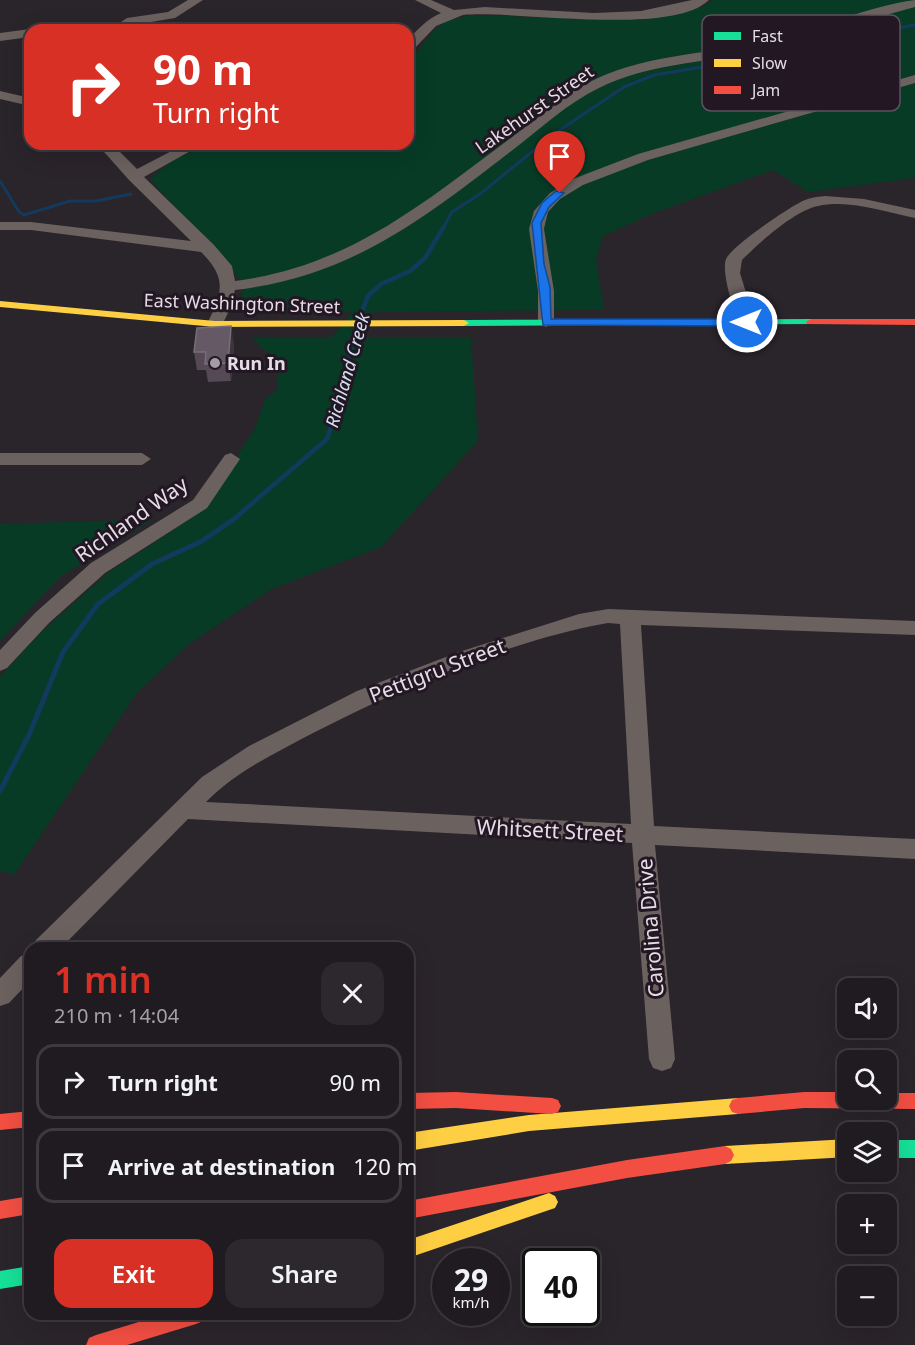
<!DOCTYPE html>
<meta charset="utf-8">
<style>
:root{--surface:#201b20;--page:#2d282d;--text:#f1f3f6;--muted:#a2a1a5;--line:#3d393e;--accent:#d93025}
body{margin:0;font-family:"Noto Sans",sans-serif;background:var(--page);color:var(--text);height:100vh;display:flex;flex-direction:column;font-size:22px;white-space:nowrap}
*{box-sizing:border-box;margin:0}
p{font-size:20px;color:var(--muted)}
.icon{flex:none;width:33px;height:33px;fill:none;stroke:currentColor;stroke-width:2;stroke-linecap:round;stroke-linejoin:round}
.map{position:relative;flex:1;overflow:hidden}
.sheet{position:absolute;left:24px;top:942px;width:390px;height:378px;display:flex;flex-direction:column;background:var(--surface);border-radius:18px;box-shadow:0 6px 24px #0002,0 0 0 2px var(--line)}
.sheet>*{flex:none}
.banner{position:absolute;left:24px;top:24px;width:390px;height:126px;border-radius:18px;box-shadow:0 6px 24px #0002,0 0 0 2px var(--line);background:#d93025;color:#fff;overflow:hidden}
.tools{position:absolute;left:837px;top:978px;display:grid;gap:12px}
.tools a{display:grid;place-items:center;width:60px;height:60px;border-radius:12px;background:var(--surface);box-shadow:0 6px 24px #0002,0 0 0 2px var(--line);font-size:30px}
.speed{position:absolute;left:432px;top:1248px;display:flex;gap:12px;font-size:30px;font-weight:700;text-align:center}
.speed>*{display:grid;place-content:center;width:78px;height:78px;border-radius:50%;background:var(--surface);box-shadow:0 6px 24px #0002,0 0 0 2px var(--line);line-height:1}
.speed small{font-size:15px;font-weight:400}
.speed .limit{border:3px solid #111;border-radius:9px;background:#fff;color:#111}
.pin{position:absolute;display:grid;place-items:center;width:51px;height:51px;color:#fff;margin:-62px -26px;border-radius:50% 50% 50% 0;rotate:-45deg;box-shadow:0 0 6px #0007}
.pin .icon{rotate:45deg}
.me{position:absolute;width:66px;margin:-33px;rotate:270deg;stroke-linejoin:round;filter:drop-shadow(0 0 4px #0008)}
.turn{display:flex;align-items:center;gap:21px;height:126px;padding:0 30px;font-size:27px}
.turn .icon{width:78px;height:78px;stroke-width:2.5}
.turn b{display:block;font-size:42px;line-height:51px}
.round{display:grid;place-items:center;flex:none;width:63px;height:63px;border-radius:18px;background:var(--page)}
.summary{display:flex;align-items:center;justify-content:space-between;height:102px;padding:0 30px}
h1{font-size:36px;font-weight:600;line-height:45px;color:var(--accent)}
.action{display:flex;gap:12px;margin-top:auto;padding:12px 30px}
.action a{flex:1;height:69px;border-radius:18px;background:var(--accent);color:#fff;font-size:24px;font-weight:600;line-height:69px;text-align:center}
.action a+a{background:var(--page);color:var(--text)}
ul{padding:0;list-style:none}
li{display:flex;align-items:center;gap:18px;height:75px;margin:0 12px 9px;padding:0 18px;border:3px solid var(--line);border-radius:18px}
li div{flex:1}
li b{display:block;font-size:22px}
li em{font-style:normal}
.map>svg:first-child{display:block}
.green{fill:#073b26}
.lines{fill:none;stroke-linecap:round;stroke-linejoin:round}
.stream-far2{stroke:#133a5c;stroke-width:3}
.stream-far1{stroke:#133a5c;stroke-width:4.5}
.stream{stroke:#133a5c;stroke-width:5}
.street{fill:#6b615e;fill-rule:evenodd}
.fast{fill:#16e098;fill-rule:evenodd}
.slow{fill:#ffcf43;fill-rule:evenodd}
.jam{fill:#f24e42;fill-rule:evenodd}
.wall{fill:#544955}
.shaded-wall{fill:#3d343e}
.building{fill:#645964;stroke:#786e78;stroke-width:1.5}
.route{fill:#1a73e8;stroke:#114b97;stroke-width:1.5}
.poi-dot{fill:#a49ca4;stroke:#231724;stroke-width:2}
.labels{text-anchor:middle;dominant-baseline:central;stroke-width:6;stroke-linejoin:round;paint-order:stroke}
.far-street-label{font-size:18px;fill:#e5dde5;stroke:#231724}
.far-poi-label{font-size:18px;font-weight:bold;fill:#e5dde5;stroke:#231724;text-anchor:start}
.far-water-label{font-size:18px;font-style:italic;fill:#d3e2f1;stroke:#231724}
.street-label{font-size:21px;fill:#e5dde5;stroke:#231724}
.key{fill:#231724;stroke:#5d525e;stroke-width:1.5}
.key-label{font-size:16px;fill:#e5dde5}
</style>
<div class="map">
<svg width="915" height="1345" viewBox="0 0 915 1345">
<rect width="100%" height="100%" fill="#2a242b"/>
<g class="green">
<polygon points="712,0 915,0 915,178 808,192 773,170 654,213 603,236 596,260 604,310 374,312 365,337 471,337 478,441 381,547 272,589 189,644 136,694 14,875 0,871 0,677 41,632 109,572 189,520 208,503 255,428 265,399 278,389 278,358 264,350 252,338 332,337 352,312 238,311 244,284 150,179 173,160 209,144 408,144 408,63 434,30 446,21 471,15 586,19 679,13 704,6"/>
<polygon points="154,519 60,577 0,641 0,524"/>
</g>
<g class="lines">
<g class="stream-far2">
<polyline points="0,181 19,212 24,215 70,201 96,201 131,194"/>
<polyline points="442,230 452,212 480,194 554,134 624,87 654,75 764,57 806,56 836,47 856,35 915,25"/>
</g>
<polyline class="stream-far1" points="234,519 327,439 345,385 352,338 368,296 381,284 410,271 425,258 443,228"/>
<polyline class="stream" points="0,791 29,735 63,652 98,604 152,564 202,541 237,517"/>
<g class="street">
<polygon points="188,0 203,0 175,18 127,26 121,22 127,18 168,12"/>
<path d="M 415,0 L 431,0 L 454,10 L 485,7 L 594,13 L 641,11 L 692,0 L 709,0 C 671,37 517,10 463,15 L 436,26 L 412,51 L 408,52 L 408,40 C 418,29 427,19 441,13 Z"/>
<path d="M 915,0 L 915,7 C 861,21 808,40 753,52 C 701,63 647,64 599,88 C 568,103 541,128 514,149 C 424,218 353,276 235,290 L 230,309 L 221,327 L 209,327 L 207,324 C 223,292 227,278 201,252 L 31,230 L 0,230 L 0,222 L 31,222 L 191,241 L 129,180 L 97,144 L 112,144 L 137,169 L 185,144 L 203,144 L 144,177 L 214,245 L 232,266 L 235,281 C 353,266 429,198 520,131 C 542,115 562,97 586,84 C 642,53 710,55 771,40 C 817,29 869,6 915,0 Z"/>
<polygon points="74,23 80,27 78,30 45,30 51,26"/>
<polygon points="30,29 33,30 30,30 30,37 0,41 0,33"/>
<polygon points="915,75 915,83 648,160 583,185 560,199 548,212 544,229 554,291 554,322 546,327 538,322 538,291 529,229 534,211 550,193 573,179 638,154"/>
<polygon points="0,91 30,98 30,106 0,99"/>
<path d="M 825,196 L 864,199 L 915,210 L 915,218 C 885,212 849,199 818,206 C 794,211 759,243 742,260 L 740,273 L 755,322 L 753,325 L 741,325 C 734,314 721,272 726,259 C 731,247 785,210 799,203 C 807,198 816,197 825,196 Z"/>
<polygon points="0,453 142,453 151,459 142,465 0,465"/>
<polygon points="231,453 240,459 207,508 105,573 49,623 7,668 0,671 0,650 35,613 91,563 193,500 225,455"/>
<path d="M 608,609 L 915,621 L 915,635 L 641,625 L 654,826 L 915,839 L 915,859 L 655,845 L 675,1059 L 671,1068 L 662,1071 L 653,1068 L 649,1059 L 632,843 L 188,819 L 61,948 L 33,948 L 36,940 L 202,777 L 249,746 L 357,691 L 459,652 L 579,614 ZM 608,623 L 620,624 L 631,824 L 206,802 C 236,771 276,753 313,733 C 401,688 511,640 608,623 Z"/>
<polygon points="30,953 30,981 9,1003 0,1006 0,978 21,956"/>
</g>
<g class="fast">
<polygon points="811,319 816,322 815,324 464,326 459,323 464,320"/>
<rect x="886" y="1140" width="29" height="18"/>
<polygon points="30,1266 30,1284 0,1289 0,1271"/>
</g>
<g class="slow">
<polygon points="0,301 215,321 464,320 469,323 464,326 215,327 0,307"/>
<polygon points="738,1098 744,1100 747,1106 744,1112 738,1114 529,1131 408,1151 408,1133 529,1115"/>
<polygon points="848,1139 848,1157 725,1164 719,1161 716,1155 719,1149 725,1146"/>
<polygon points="549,1193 555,1196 558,1202 555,1208 408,1258 408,1240"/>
</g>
<g class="jam">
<polygon points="811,319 915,319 915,325 807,324 806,322"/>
<polygon points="456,1092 552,1098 558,1100 561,1106 558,1112 552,1114 456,1108 408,1109 408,1093"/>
<polygon points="804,1092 848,1092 848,1100 886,1100 886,1093 915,1093 915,1109 804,1108 738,1114 732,1112 729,1106 732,1100 738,1098"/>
<polygon points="30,1111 30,1127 0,1130 0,1114"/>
<polygon points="725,1146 731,1149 734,1155 731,1161 725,1164 627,1178 408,1219 408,1201 627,1160"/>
<polygon points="30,1196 30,1214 0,1219 0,1201"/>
<polygon points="165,1314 206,1314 203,1321 196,1324 127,1345 86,1345 89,1338 96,1335"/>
</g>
</g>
<polygon class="wall" points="234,344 231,381 208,382 206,370 197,370 194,352"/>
<polygon class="shaded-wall" points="231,326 234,344 231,381 228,363"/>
<polygon class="building" points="231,326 228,363 205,364 206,352 194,352 197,328"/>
<polygon class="route" points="556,191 564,193 549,207 541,223 544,264 550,287 551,319 747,319 752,322 747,326 543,325 532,223 542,203"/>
<circle class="poi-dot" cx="215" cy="363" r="6"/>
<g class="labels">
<g class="far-street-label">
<text transform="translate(534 109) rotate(-35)">Lakehurst Street</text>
<text transform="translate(242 303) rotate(2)">East Washington Street</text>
</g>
<g class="far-poi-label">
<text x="227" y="363">Run In</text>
</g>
<g class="far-water-label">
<text transform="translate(347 370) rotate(-74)">Richland Creek</text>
</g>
<g class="street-label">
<text transform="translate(131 519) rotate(-35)">Richland Way</text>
<text transform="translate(437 670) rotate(-21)">Pettigru Street</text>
<text transform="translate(550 830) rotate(3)">Whitsett Street</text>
<text transform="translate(650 928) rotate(-95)">Carolina Drive</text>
</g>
</g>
<rect x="702" y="15" width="198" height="96" rx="9" class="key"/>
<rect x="714" y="32" width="27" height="8" fill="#16e098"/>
<rect x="714" y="59" width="27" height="8" fill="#ffcf43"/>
<rect x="714" y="86" width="27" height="8" fill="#f24e42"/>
<g class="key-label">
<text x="752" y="42">Fast</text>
<text x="752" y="69">Slow</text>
<text x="752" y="96">Jam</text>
</g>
</svg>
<div class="tools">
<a><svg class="icon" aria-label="sound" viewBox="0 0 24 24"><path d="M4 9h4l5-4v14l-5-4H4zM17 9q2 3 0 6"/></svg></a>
<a><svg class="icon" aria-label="search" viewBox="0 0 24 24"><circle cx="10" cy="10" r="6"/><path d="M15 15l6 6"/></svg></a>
<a><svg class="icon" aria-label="layers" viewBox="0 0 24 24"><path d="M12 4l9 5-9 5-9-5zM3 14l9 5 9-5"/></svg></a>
<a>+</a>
<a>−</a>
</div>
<div class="speed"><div>29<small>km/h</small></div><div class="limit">40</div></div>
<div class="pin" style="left:560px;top:193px;background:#d93025"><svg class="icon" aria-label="arrive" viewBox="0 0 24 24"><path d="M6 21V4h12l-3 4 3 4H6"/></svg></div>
<svg class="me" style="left:747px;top:322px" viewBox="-20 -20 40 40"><circle r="17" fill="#1a73e8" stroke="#fff" stroke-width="3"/><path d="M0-11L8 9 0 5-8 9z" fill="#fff"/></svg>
<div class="banner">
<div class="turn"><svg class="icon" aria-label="right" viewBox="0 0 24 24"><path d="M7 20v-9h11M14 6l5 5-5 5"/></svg><div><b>90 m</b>Turn right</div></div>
</div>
<section class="sheet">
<div class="summary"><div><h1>1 min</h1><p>210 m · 14:04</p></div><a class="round"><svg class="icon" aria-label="close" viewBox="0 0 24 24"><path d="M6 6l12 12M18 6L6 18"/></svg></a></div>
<ul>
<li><svg class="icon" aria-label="right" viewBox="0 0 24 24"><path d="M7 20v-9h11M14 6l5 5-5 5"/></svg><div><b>Turn right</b></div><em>90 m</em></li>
<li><svg class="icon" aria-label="arrive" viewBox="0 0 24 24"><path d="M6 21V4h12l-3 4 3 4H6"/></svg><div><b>Arrive at destination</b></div><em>120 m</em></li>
</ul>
<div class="action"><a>Exit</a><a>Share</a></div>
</section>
</div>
